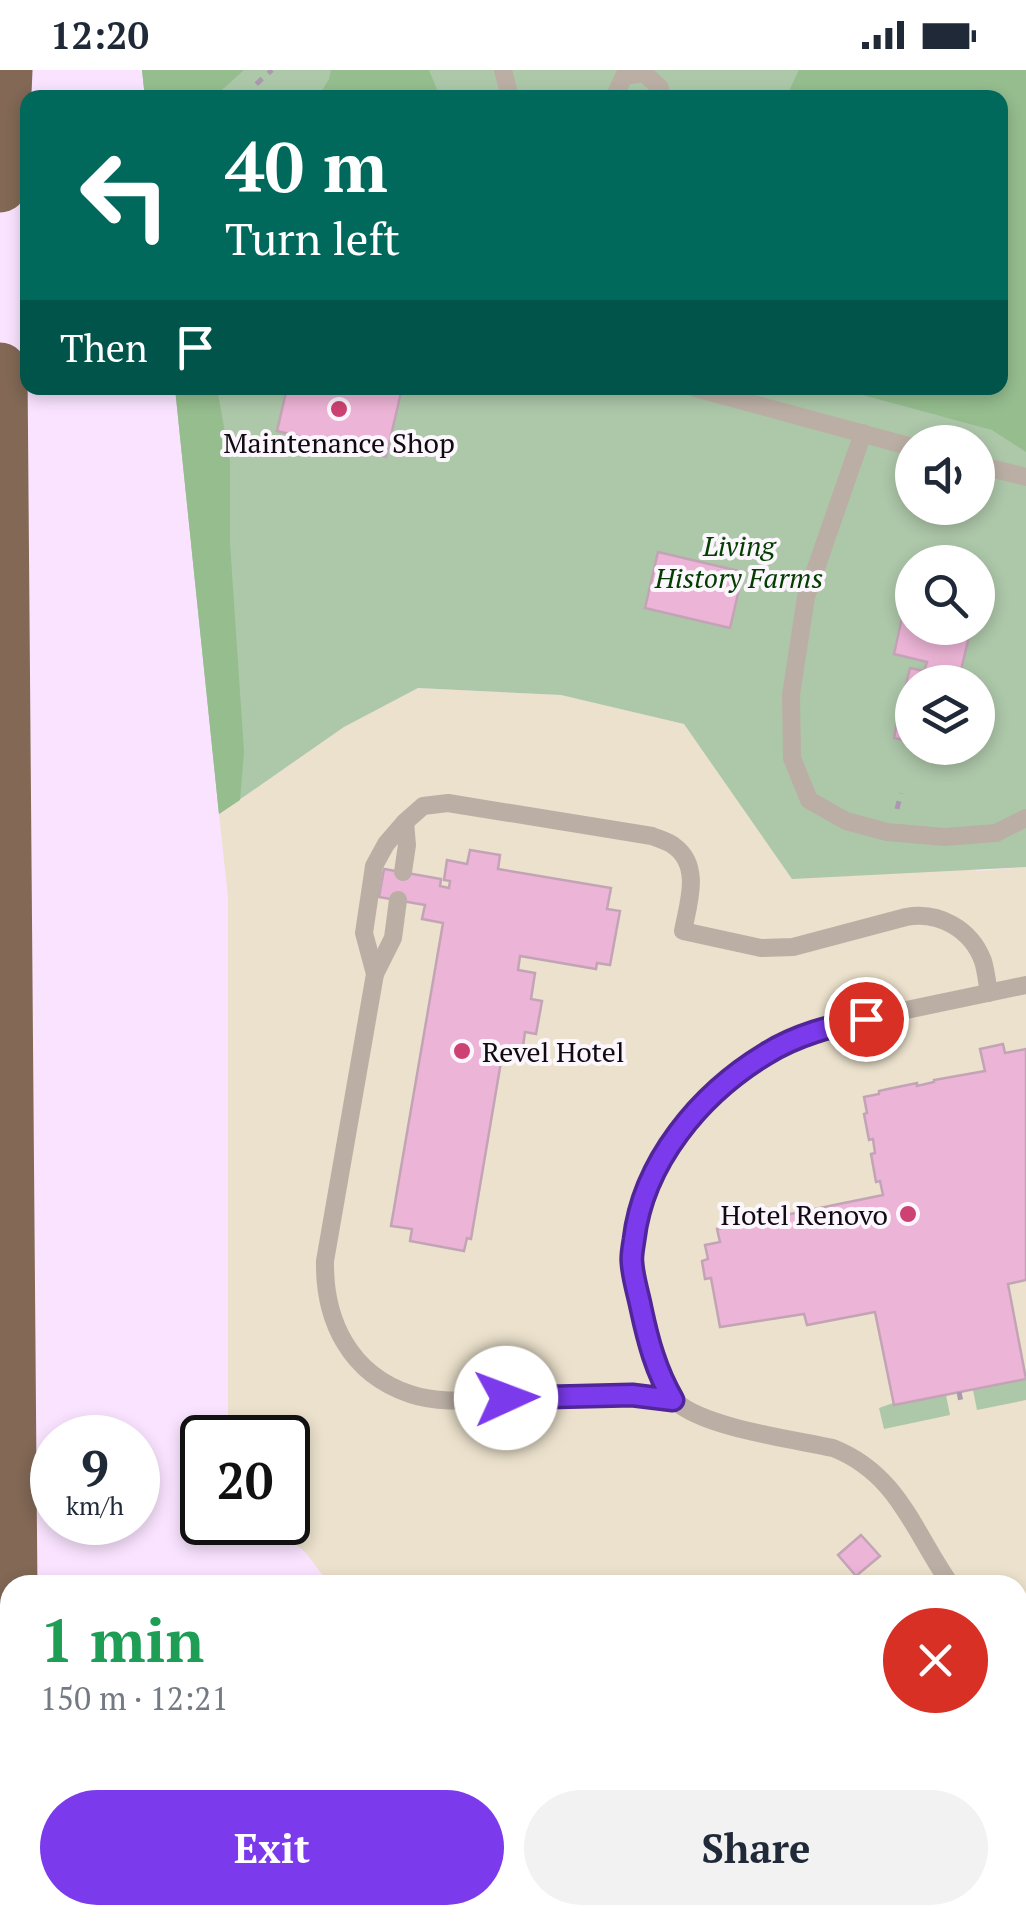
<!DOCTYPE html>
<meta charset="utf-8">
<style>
:root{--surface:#fff;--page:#f2f2f3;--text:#1f2937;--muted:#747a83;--accent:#7c3aed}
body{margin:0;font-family:"PT Serif",serif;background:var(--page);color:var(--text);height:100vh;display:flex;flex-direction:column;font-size:38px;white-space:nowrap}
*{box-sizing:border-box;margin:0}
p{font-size:32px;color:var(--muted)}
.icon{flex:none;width:55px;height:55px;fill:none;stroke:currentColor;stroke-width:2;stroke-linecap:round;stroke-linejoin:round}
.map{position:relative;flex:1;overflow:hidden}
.panel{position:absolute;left:0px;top:1505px;width:1028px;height:350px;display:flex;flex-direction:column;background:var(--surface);border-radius:30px 30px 0 0;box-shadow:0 5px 15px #0003}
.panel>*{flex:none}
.banner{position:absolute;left:20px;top:20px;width:988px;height:305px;border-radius:20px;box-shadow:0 5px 15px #0003;background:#00695c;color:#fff;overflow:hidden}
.tools{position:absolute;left:895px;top:355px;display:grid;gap:20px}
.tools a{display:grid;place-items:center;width:100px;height:100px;border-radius:50%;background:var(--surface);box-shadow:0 5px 15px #0003;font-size:50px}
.speed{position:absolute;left:30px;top:1345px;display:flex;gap:20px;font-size:50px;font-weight:700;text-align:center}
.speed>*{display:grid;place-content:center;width:130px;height:130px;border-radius:50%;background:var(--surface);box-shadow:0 5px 15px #0003;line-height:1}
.speed small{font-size:25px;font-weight:400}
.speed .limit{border:5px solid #111;border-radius:15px;background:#fff;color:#111}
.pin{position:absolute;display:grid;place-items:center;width:85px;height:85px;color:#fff;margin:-42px;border:5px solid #fff;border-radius:50%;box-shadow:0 2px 10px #0007}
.me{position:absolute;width:110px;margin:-55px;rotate:88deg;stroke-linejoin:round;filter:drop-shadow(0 0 8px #0008)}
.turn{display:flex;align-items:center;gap:35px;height:210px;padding:0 40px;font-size:45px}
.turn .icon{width:130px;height:130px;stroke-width:2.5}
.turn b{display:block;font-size:70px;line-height:85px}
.then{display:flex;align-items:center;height:95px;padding:0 40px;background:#0003;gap:20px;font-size:38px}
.round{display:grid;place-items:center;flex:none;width:105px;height:105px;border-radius:52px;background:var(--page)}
.summary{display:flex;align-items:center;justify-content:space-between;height:170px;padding:0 40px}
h1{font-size:60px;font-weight:700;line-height:75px;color:#1e9e55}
.primary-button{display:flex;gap:20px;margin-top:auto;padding:20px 40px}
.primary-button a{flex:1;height:115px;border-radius:60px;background:var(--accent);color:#fff;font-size:40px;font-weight:700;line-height:115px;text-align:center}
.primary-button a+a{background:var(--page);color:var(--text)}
.status{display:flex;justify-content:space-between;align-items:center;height:70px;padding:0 50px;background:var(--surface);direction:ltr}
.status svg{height:28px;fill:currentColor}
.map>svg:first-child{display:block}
.commercial{fill:#ebe1cc}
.green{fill:#adc7a9;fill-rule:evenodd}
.forest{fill:#95bd8e}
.building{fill:#ecb4d6;stroke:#c3a4b6;stroke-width:2.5}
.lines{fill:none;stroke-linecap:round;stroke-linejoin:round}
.path{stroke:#ab9aaf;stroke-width:5;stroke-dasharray:8 8;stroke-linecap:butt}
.service{stroke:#bbafa5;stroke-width:18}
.primary{stroke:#917b6a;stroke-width:55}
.trunk{stroke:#8a7260;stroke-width:55}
.motorway{stroke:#826855;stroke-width:55}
.route-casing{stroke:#51269a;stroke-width:25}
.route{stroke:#7c3aed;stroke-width:18}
.poi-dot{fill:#cd4173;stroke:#fcf7fd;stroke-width:4}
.labels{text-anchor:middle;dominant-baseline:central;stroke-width:8;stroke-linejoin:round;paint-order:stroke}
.poi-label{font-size:28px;fill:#110a13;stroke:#fcf7fd}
.park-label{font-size:28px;font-style:italic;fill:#033d00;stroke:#fcf7fd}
</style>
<div class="status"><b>12:20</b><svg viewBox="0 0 49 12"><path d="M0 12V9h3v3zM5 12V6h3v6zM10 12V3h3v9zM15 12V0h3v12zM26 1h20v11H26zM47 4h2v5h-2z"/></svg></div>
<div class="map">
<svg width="1026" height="1855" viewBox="0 0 1026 1855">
<rect width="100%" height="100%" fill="#fae3ff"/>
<g class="commercial">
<polygon points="418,618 562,625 684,654 721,704 977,801 1026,797 1026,1717 1018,1715 1018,1515 330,1515 306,1483 271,1453 288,1452 288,1368 228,1367 228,827 219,744 344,657"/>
<polygon points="94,1845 364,1845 418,1855 86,1855"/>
</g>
<g class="green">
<path d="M 142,0 L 1026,0 L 1026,797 L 792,809 L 684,654 L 561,625 L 418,618 L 344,657 L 219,744 L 175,318 L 1000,318 L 1000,28 L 145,28 ZM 912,372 L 978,372 L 978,438 L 912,438 ZM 912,492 L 978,492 L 978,558 L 912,558 ZM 912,612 L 978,612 L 978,678 L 912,678 Z"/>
<polygon points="1026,1309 1026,1330 977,1340 973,1320"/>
<polygon points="946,1325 950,1345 884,1359 879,1338 893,1333 894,1335"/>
</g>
<g class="forest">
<polygon points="142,0 244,0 214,27 145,28"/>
<polygon points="331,0 429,0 440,27 318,27 329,9"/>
<polygon points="799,0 1026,0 1026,382 992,360 837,318 1000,318 1000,28 786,27"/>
<polygon points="175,318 217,318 230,391 230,474 244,682 240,730 219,744"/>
</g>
<g class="building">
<polygon points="287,318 402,318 386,387 277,361"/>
<polygon points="658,482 743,502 730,558 645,538"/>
<polygon points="904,539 912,541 912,558 971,558 961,600 949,597 948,612 912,612 912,672 894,668 897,652 910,598 924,601 927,592 894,584"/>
<polygon points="470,780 500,785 498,799 611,818 607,839 620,841 610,895 597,893 596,899 520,886 518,900 535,903 531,929 542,931 536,964 525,962 522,983 503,980 471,1169 467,1168 464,1181 410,1171 412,1159 391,1156 443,853 422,849 425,835 379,827 384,799 441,809 440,816 449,818 450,811 444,810 447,790 467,794"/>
<polygon points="1003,974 1005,983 1026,979 1026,1210 1008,1214 1026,1309 894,1335 875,1242 807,1255 804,1244 720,1257 711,1208 705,1209 702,1191 708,1189 705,1175 720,1172 717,1159 883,1125 880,1111 876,1112 871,1084 875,1083 873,1069 869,1070 864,1044 867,1043 864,1027 879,1024 879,1021 888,1019 917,1013 917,1016 934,1012 934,1010 985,1001 980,979"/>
<polygon points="861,1465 880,1486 856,1506 838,1485"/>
</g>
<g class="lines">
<g class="path">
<polyline points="249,28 254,16 272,0"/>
<polyline points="897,739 901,723"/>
<polyline points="959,1322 961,1332"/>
</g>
<g class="service">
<polyline points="503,0 510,28"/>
<polyline points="614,28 624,6 644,3 660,18 661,28"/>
<polyline points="695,318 912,377"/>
<polyline points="863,363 806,527 791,625 792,688 809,730 846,751 887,762 944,767 996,763 1026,748"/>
<polyline points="978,395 1026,407"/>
<polyline points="403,802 407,775 405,752"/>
<polyline points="375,904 393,868 398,830"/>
<path d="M 673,1330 C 619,1323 565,1326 511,1328 C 478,1329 442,1335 410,1324 C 350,1304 324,1251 325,1191 L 375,904 L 364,863 L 374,796 L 386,774 L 405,752 L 423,736 L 448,733 L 652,766 C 659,769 668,771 674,776 C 702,796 688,834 683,861 L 761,878 L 793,877 L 906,847 C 939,841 971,859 983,891 C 986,901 987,912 989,923"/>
<path d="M 951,1515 C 914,1463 899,1404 833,1378 C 792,1369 705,1358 675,1331 C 656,1314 649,1278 644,1254 C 640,1233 632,1209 632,1187 C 633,1121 670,1067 716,1023 C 732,1008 750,992 770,981 C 808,960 850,952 892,943 C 937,934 981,924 1026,915"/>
<polyline points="1018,1559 1026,1561"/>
</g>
<g class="primary">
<polyline points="1018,1804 1026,1805"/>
<polyline points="897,1845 954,1855"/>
</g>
<polyline class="trunk" points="0,1620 10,1622"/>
<g class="motorway">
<polyline points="0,115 5,0"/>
<polyline points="0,300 10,1523"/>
<polyline points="0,1732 10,1705"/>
</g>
</g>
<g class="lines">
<g class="route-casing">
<path id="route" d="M 506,1328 L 632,1325 L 673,1330 C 656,1301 648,1271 641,1238 C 638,1223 633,1208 632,1193 C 631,1186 633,1177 634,1170 C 643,1092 700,1024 766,984 C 796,965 831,956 866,949"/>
</g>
<use href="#route" class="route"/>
</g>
<g class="poi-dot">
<circle cx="339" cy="339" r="10"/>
<circle cx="462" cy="981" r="10"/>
<circle cx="908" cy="1144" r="10"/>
</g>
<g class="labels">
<g class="poi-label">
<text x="339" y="372">Maintenance Shop</text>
<text x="482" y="981" text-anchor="start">Revel Hotel</text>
<text x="888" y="1144" text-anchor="end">Hotel Renovo</text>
</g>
<g class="park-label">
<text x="739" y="475">Living<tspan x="739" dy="32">History Farms</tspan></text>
</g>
</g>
</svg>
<div class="tools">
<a><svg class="icon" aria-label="sound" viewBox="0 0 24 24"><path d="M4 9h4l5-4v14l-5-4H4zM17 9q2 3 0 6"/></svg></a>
<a><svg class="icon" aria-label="search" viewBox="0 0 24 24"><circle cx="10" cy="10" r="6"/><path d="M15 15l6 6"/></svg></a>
<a><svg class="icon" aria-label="layers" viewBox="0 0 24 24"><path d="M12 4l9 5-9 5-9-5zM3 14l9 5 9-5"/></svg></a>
</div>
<div class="speed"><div>9<small>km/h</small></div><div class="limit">20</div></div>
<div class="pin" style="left:866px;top:949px;background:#d93025"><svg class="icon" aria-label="arrive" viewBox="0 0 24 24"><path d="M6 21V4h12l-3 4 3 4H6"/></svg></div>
<svg class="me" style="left:506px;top:1328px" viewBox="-20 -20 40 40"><circle r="19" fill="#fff"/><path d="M0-13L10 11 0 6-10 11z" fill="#7c3aed"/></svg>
<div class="banner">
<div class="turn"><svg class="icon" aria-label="left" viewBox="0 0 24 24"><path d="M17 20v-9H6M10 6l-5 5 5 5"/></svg><div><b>40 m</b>Turn left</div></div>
<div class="then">Then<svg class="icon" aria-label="arrive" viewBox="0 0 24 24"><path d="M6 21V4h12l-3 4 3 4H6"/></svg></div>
</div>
<section class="panel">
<div class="summary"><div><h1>1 min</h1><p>150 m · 12:21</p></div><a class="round" style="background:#d93025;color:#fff"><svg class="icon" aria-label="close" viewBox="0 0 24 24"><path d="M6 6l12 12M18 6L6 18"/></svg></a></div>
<div class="primary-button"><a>Exit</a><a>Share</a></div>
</section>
</div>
